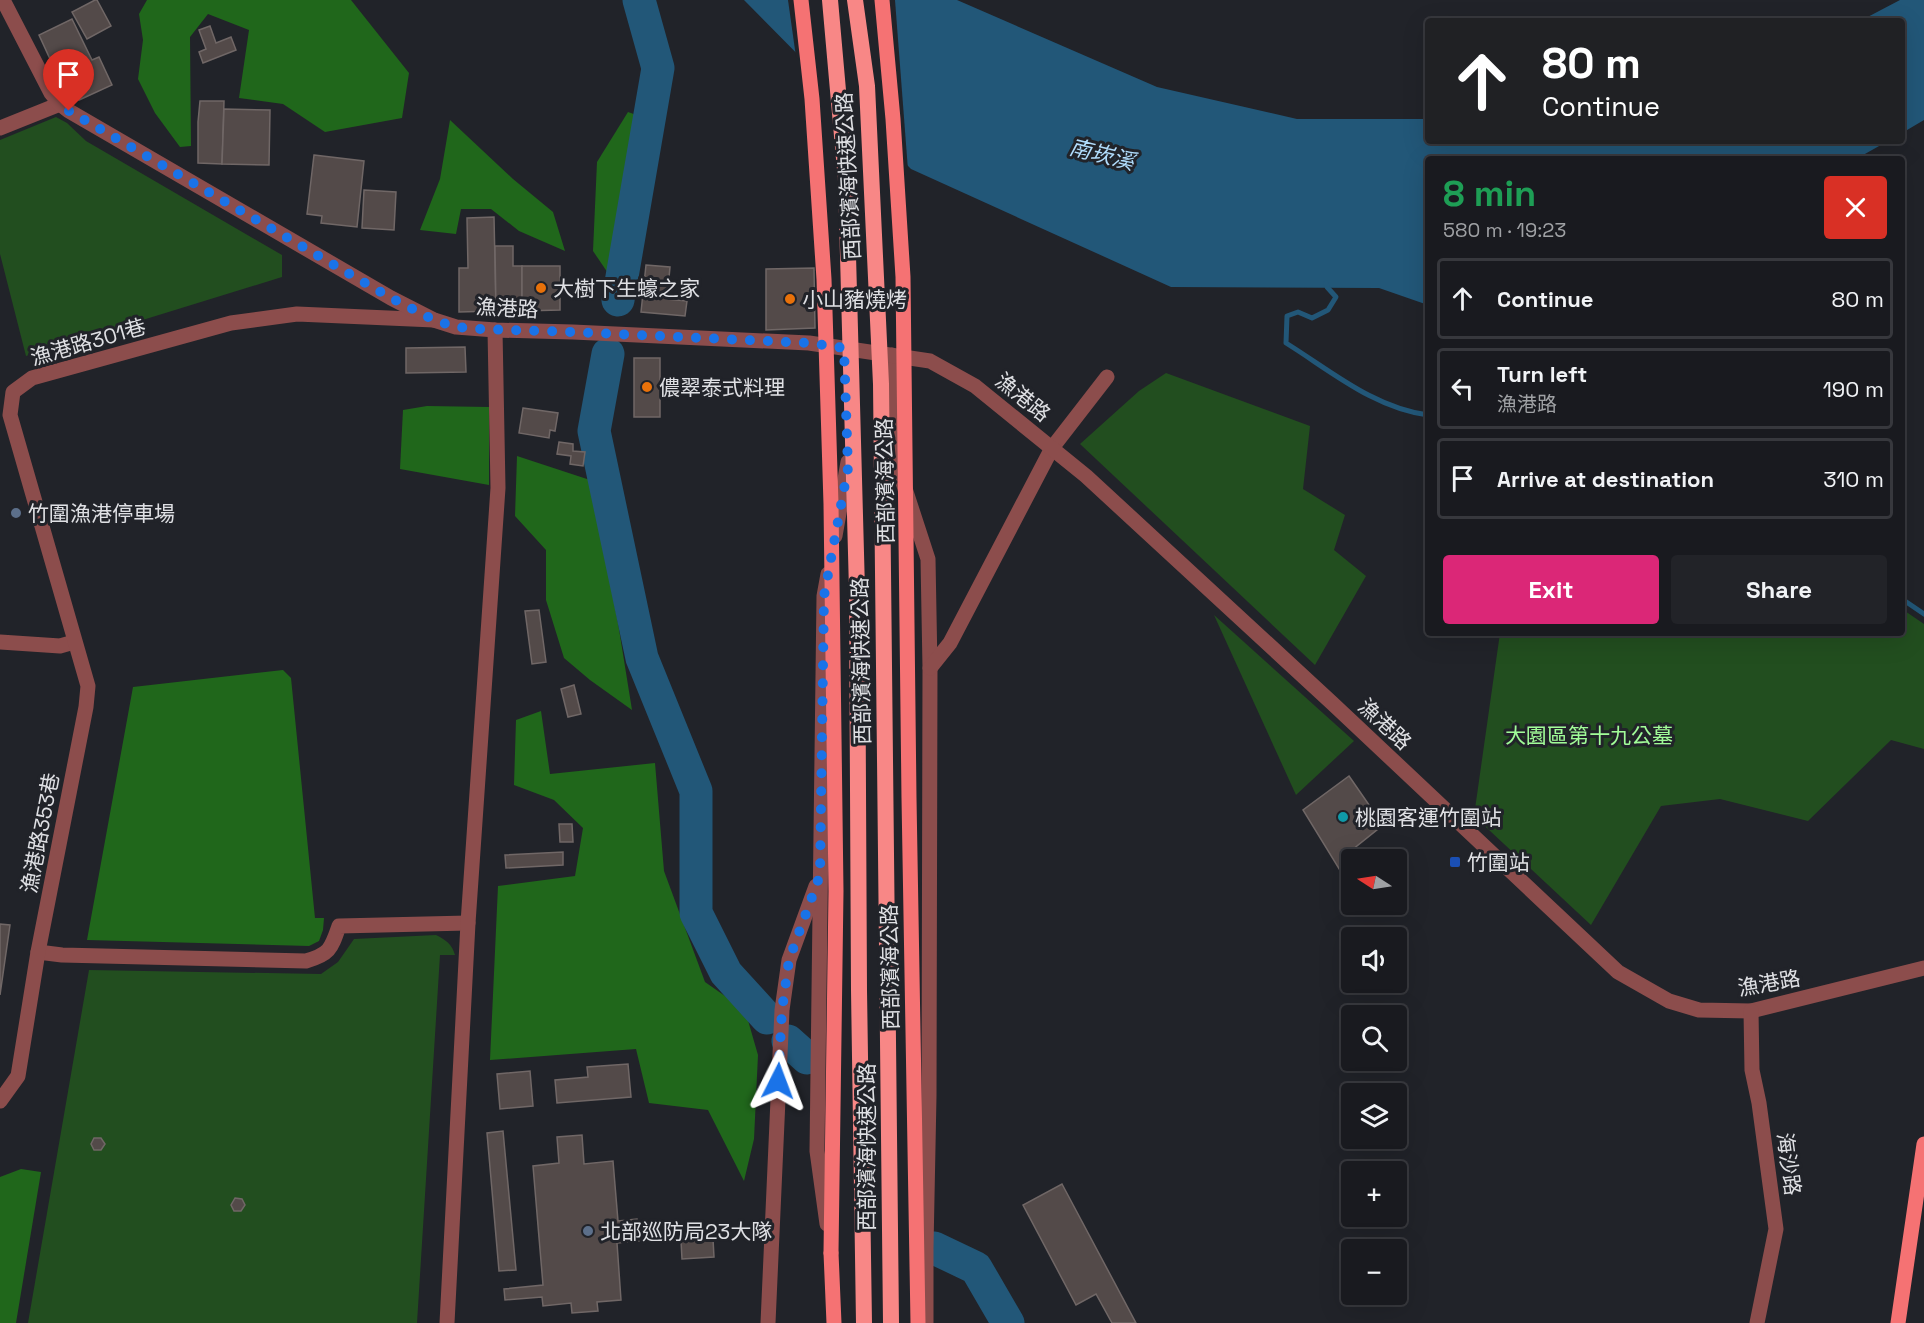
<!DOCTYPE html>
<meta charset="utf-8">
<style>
:root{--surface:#191a1f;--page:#222328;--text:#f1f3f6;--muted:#9fa1a4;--line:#37383d;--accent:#db2777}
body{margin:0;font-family:"Space Grotesk","Noto Sans TC",sans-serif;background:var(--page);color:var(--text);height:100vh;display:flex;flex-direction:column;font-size:22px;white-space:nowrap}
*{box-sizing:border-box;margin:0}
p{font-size:20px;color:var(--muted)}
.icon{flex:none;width:33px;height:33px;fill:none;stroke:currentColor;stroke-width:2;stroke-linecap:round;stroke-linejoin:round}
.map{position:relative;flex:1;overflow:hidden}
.details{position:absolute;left:1425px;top:156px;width:480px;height:480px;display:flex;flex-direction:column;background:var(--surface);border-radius:6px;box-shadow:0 6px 24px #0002,0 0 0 2px var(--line)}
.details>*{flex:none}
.top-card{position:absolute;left:1425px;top:18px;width:480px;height:126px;border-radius:6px;box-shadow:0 6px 24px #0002,0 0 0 2px var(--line);background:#202124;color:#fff;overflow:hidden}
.needle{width:39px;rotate:282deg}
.buttons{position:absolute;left:1341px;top:849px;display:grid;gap:12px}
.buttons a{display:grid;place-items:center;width:66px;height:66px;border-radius:6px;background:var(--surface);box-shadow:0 6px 24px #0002,0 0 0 2px var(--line);font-size:30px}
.pin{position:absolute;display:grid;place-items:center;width:51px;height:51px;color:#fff;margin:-62px -26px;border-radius:50% 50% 50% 0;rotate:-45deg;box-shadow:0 0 6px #0007}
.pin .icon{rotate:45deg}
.me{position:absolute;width:66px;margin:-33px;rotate:3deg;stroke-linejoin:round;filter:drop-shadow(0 0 4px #0008)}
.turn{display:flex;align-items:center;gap:21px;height:126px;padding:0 18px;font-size:27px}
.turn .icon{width:78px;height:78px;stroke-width:2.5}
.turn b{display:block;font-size:42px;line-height:51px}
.round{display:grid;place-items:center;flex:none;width:63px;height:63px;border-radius:6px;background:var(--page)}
.headline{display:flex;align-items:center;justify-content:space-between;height:102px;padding:0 18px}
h1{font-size:36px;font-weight:600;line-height:45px;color:#1e9e55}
.button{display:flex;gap:12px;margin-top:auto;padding:12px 18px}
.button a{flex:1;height:69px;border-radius:6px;background:var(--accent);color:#fff;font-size:24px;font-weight:600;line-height:69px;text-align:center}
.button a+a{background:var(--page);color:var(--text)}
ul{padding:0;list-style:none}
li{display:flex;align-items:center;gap:18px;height:81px;margin:0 12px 9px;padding:0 6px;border:3px solid var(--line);border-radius:6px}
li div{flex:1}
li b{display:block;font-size:22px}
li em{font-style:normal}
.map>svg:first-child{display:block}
.green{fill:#224e1f}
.forest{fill:#20671b}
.water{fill:#225778}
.pier{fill:#212329}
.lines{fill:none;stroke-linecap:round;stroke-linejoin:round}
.stream{stroke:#225778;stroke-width:5}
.river{stroke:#225778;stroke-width:33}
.building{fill:#534a49;stroke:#706766;stroke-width:1.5}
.minor{stroke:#8c4d4c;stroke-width:15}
.tertiary{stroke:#8c4d4c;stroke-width:15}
.primary{stroke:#f57273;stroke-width:15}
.primary-bridge{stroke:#f57273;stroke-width:15}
.trunk-bridge{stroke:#f88786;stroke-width:16}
.route{stroke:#1a73e8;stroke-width:10;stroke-dasharray:0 18}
.food-dot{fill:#e8710a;stroke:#212329;stroke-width:2}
.service-dot{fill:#5c6f8a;stroke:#212329;stroke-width:2}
.culture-dot{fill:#0f9aa8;stroke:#212329;stroke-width:2}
.transit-dot{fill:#1a4fb4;stroke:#212329;stroke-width:2}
.labels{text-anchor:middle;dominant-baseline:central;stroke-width:6;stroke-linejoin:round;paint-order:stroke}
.street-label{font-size:21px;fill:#dfe0e4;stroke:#212329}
.poi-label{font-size:21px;fill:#dfe0e4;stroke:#212329;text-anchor:start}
.park-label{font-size:21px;fill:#a1fc98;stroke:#212329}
.water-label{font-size:22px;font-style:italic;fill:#b1ddfd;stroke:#212329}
</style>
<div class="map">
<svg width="1924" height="1323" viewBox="0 0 1924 1323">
<rect width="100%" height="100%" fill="#212329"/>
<g class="green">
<polygon points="56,117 67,123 86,141 282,255 282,277 26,356 0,254 0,140"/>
<polygon points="1166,373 1310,426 1303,489 1345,515 1334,550 1366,576 1315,665 1080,444 1139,391"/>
<polygon points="1902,609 1924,624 1924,749 1891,740 1808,821 1720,799 1661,806 1591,925 1474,816 1500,633 1902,633"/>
<polygon points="1214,615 1354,741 1296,795"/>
<path d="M 436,935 C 446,940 452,944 455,955 L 440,955 L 417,1323 L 28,1323 L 89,970 L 321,974 L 338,962 L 354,939 Z"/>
</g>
<g class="forest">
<polygon points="147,0 351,0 409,73 402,118 325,132 283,104 239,98 249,30 208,14 190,37 191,146 180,147 155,113 138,79 143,40 139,14"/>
<polygon points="628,112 642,117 612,279 593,251 597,162"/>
<polygon points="450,120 513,179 553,212 565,251 519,231 491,209 461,209 456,234 420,230 440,179"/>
<polygon points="427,406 489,407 489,485 400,469 403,410"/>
<polygon points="517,456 590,480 618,623 632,710 590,680 564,658 546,600 546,550 515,516"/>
<polygon points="283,670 291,678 315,918 324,918 323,930 319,941 309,946 87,940 133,687"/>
<polygon points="541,711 550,774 655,763 664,871 705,982 745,1010 758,1055 754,1139 744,1181 708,1110 649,1103 636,1049 490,1060 498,886 575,876 583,828 554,800 514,785 516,720"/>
<polygon points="21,1169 41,1172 16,1323 0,1323 0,1177"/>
</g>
<g class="water">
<polygon points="744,0 957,0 1157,87 1297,119 1428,119 1428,141 1888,141 1856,159 1428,159 1428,305 1379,288 1171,287 911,169"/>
<polygon points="1900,0 1924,0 1924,120 1902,133 1902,21 1860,21"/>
</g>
<polygon class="pier" points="788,0 895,0 908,170 796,57"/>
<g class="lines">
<g class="stream">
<path d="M 1326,283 L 1327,287 L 1336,297 L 1328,310 L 1312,318 L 1298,312 L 1287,316 L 1286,343 C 1331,371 1374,408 1428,415"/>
<polyline points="1902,599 1924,614"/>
</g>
<g class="river">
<polyline points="618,300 658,68 639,0"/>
<polyline points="608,354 594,431 642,658 696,791 696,913 726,973 767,1018"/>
<polyline points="788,1041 807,1058"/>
<polyline points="934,1248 976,1268 1008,1323"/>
</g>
</g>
<g class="building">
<polygon points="95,0 97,0 111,26 87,39 72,12"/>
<polygon points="72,19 92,60 99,57 112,85 79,100 62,85 39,35"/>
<polygon points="210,26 216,43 231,37 236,50 203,63 199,52 206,49 199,30"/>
<polygon points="200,101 224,101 222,164 198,163 198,122"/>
<polygon points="224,109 270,110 269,165 222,164"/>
<polygon points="314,155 364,161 357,227 321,223 322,216 307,214"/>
<polygon points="364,190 396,192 394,230 362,228"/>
<polygon points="494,217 496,311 459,312 459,268 468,268 467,218"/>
<polygon points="495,246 513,246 513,266 522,266 522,311 496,311"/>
<polygon points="646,265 670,267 667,299 687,301 685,316 641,312"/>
<polygon points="522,266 560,266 560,310 522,311"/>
<polygon points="814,268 815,328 766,330 766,269"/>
<polygon points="465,347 466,372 406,373 406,348"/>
<rect x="634" y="358" width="26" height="59"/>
<polygon points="523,408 558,413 555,431 550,430 549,438 519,433"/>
<polygon points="559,442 573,444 573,451 585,452 583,466 570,464 571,456 557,454"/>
<polygon points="539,610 546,662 532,664 525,611"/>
<polygon points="574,685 581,714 568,717 561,689"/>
<polygon points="1349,776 1383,825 1352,850 1357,860 1352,860 1352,864 1341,872 1303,810"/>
<polygon points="559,824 572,824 573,842 560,842"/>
<polygon points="563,852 563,865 506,868 505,855"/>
<polygon points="0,924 10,925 0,995"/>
<polygon points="628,1064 631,1097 557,1103 555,1080 588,1077 587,1067"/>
<polygon points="530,1071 533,1106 500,1109 497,1074"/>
<polygon points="503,1131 516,1270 499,1271 487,1133"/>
<polygon points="582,1135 584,1164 613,1161 618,1221 637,1219 639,1241 617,1243 621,1300 597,1302 598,1311 572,1313 571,1303 543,1306 542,1297 505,1300 504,1289 543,1285 533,1166 559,1163 557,1137"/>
<polygon points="94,1138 101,1138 105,1144 101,1150 94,1150 91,1144"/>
<polygon points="1062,1184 1136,1323 1112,1323 1096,1294 1076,1305 1023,1205"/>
<polygon points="235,1198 242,1199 245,1205 241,1211 234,1211 231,1205"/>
<polygon points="713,1239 714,1257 682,1259 681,1241"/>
</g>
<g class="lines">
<g class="minor">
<polyline points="0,128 60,104"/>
<polyline points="892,355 897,464 928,559 930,668 929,1096 926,1248 926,1323"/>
<polyline points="835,536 848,462"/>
<polyline points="0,642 60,646 74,642"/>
<polyline points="930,668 950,643 1052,448 1107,377"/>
<path d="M 38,952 L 62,955 L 306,961 C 330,954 331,949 339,926 L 468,923"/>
<polyline points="0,1101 18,1076 38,952 86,707 88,686 10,415 13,392 32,378 231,323 297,314 434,320"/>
<polyline points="827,1224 817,1151 824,596 828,574"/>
<polyline points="447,1323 468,923 498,488 495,330"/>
<polyline points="768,1323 782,1010 789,960 816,886"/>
</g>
<g class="tertiary">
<polyline points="3,0 51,93 60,104 69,111 391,298 434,320 456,327 495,330 573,332 809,343 930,361 975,386 1086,476 1332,703 1618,972 1669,1001 1699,1010 1751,1011 1924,968"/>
<polyline points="1751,1011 1752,1070 1759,1103 1776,1229 1757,1323"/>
</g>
<g class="primary">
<polyline points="831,1253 834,1323"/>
<polyline points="1898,1323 1924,1144"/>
</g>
<g class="primary-bridge">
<polyline points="801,0 812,99 824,279 831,504 836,891 831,1253"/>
<polyline points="882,0 893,119 903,277 909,798 918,1323"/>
</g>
<g class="trunk-bridge">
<polyline points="830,0 846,181 857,590 859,990 864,1323"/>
<polyline points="855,0 867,86 881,384 891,1323"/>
</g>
</g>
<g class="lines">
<polyline class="route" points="69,111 391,298 434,320 456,327 479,329 573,332 809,343 844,348 848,468 824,596 820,875 789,960 782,1010 778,1081"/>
</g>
<g class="food-dot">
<circle cx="541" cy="288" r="6"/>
<circle cx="790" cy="299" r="6"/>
<circle cx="647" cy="387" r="6"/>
</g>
<g class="service-dot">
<circle cx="16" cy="513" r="6"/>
<circle cx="588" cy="1231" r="6"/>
</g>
<circle class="culture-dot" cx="1343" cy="817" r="6"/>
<rect class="transit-dot" x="1449" y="856" width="12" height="12" rx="3"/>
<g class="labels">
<g class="street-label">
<text transform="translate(848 176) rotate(-93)">西部濱海快速公路</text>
<text transform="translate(507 308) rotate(3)">漁港路</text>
<text transform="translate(88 342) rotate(-16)">漁港路301巷</text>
<text transform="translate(1023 397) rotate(39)">漁港路</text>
<text transform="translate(885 481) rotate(-91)">西部濱海公路</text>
<text transform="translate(861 661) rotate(-91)">西部濱海快速公路</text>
<text transform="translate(1385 724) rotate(43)">漁港路</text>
<text transform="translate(40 833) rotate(-79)">漁港路353巷</text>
<text transform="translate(890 967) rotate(-91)">西部濱海公路</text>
<text transform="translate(1769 983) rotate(-10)">漁港路</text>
<text transform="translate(866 1147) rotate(-90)">西部濱海快速公路</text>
<text transform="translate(1789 1164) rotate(82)">海沙路</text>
</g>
<g class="poi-label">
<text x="553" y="288">大樹下生蠔之家</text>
<text x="802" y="299">小山豬燒烤</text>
<text x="659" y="387">儂翠泰式料理</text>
<text x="28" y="513">竹圍漁港停車場</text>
<text x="1355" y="817">桃園客運竹圍站</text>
<text x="1467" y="862">竹圍站</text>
<text x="600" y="1231">北部巡防局23大隊</text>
</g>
<g class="park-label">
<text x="1589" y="735">大園區第十九公墓</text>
</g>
<g class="water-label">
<text transform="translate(1102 154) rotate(14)">南崁溪</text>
</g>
</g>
</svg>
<div class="buttons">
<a><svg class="needle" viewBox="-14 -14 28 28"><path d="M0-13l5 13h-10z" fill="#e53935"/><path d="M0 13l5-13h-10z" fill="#9fa1a4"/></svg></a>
<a><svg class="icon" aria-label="sound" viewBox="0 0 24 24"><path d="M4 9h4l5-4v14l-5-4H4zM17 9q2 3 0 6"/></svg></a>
<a><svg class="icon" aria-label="search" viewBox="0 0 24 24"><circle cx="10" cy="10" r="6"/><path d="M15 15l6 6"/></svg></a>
<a><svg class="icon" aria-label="layers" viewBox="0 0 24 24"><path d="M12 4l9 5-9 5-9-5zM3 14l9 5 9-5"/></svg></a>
<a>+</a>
<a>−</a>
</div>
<div class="pin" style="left:69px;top:111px;background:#d93025"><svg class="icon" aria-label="arrive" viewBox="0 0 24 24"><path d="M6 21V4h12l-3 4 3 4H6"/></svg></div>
<svg class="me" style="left:778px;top:1081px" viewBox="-20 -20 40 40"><path d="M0-17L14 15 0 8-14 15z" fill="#1a73e8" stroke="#fff" stroke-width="4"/></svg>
<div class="top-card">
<div class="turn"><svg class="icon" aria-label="ahead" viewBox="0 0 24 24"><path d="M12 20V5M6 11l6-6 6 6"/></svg><div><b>80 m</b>Continue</div></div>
</div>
<section class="details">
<div class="headline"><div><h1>8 min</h1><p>580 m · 19:23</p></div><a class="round" style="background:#d93025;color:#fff"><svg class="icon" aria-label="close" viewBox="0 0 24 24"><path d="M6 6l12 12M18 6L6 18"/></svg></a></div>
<ul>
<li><svg class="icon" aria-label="ahead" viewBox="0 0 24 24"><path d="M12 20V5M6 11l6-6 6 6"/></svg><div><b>Continue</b></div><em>80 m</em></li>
<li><svg class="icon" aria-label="left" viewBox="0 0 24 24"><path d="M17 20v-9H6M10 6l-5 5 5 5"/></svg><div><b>Turn left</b><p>漁港路</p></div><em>190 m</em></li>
<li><svg class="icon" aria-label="arrive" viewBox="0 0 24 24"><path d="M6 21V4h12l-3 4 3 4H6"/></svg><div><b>Arrive at destination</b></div><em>310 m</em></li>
</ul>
<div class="button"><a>Exit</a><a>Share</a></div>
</section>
</div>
